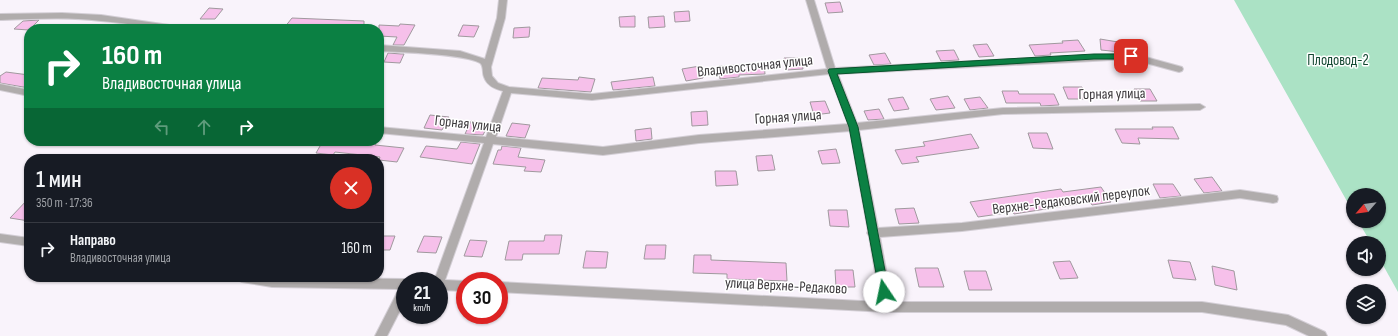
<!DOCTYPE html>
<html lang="ru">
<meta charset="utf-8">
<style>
:root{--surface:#171b24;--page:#20242c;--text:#f1f3f6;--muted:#9ea1a6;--line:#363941}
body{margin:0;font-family:"Sofia Sans Condensed",sans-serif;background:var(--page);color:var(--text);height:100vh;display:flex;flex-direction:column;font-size:15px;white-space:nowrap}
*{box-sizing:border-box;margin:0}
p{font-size:13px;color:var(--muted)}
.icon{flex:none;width:22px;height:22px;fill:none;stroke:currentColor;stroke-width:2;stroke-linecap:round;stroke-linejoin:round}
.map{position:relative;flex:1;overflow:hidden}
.side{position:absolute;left:24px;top:154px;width:360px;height:128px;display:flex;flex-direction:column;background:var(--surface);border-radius:16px;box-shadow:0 1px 3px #0004}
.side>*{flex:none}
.top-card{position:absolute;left:24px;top:24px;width:360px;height:122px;border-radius:16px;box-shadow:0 1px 3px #0004;background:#0b8043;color:#fff;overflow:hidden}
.needle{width:26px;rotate:242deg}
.tools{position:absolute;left:1346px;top:188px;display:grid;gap:8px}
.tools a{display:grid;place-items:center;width:40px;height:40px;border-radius:50%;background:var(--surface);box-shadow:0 1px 3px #0004;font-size:20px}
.speed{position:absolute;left:396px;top:272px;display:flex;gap:8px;font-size:20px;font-weight:700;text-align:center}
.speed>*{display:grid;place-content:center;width:52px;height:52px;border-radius:50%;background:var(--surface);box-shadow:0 1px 3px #0004;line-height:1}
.speed small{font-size:10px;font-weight:400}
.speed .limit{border:6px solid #d22;background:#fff;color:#111}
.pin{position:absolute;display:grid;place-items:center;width:34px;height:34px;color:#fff;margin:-17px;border-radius:8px;box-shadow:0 2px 6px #0006}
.me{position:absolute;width:44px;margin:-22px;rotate:349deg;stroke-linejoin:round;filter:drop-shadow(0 0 3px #0008)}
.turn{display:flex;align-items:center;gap:14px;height:84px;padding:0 12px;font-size:18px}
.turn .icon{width:52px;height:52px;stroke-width:2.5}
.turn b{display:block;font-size:28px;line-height:34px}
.lanes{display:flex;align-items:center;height:38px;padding:0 12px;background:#0003;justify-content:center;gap:20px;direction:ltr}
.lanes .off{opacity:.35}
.round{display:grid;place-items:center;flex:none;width:42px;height:42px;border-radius:21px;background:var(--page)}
.overview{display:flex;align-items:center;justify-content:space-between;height:68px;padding:0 12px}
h1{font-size:24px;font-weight:600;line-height:30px}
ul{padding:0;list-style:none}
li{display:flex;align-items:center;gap:12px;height:52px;padding:0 12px;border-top:1px solid var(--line)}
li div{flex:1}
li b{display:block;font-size:15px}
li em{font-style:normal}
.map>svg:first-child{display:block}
.green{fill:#abe2c5}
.building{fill:#f6c0ea;stroke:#a0999e}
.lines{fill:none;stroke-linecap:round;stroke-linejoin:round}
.minor-casing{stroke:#d3ced5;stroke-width:2}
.minor{fill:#b0acac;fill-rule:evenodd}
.route{fill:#0b8043;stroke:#07532c}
.labels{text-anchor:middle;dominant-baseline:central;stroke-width:3;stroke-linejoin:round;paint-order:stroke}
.park-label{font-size:15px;fill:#134731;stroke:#fff}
.street-label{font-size:15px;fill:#3d3a3d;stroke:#fff}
</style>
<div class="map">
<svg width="1398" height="336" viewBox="0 0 1398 336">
<rect width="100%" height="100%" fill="#f9f3fb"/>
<polygon class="green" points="1234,0 1398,0 1398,292 1379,258 1379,243 1371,243 1358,221 1379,221 1379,195 1353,195 1353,212"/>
<g class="building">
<polygon points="840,2 843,12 828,13 825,3"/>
<polygon points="209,8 223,9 215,19 200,19"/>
<polygon points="689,11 690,21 675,22 674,12"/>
<polygon points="635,16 635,27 620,27 619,17"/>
<polygon points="664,16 665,27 649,28 648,17"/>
<polygon points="292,18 364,21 364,29 284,28"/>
<polygon points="39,20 29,30 14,29 23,21"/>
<polygon points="400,24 415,25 404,45 393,45 397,37 379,36 379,25 399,26"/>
<polygon points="463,25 479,26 474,37 458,36"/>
<polygon points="530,27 529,37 513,38 514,28"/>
<polygon points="1100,39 1118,42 1120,52 1101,50"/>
<polygon points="1078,40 1085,51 1050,53 1051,55 1035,56 1029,45 1063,43 1062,41"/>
<polygon points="987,44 994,56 979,57 973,45"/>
<polygon points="954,50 959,60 941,61 936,51"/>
<polygon points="388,53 401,54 404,54 400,63 384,62"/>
<polygon points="885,53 891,64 874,65 869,55"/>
<polygon points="784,58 801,58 803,69 786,70"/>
<polygon points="764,64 765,74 739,75 739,77 720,79 719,66"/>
<polygon points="700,66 703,78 686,81 682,69"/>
<polygon points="6,72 29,75 29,88 0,83 0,76"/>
<polygon points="579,77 595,79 591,92 538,88 542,78 578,80"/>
<polygon points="653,77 655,86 613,90 611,82"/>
<polygon points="1063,87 1082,87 1087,99 1068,99"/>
<polygon points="1134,89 1150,89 1157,101 1140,101"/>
<polygon points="1002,91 1018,91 1019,94 1054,94 1059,105 1041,106 1040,103 1006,103"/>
<polygon points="948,96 955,108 936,110 930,99"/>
<polygon points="903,97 909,109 894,111 888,99"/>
<polygon points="980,97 988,108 970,110 964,99"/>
<polygon points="825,101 830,113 814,115 810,102"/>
<polygon points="879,109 884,119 868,120 864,111"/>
<polygon points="707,111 708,125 692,126 691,112"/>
<polygon points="430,115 449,117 442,130 424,128"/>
<polygon points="471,121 489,123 483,135 465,134"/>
<polygon points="512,123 530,125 525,138 506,136"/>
<polygon points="1152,127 1173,127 1179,139 1138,138 1140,144 1122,143 1115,129 1153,129"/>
<polygon points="651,128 652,139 636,141 635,130"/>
<polygon points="1028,133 1047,133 1053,149 1033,148"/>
<polygon points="971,134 979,148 916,157 919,162 902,164 895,150 925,146 923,142"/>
<polygon points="323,141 358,144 360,141 377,141 375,145 404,148 397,162 379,160 380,157 335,152 333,155 316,153"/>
<polygon points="461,142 480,144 472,164 420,157 426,146 457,149"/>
<polygon points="502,146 521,148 518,157 545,160 541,172 524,171 526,167 493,164 498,150 501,150"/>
<polygon points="836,149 840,163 822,164 818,151"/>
<polygon points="772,155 775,170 758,171 756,156"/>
<polygon points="715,171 736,171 738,185 716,186"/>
<polygon points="1212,177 1222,191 1204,193 1194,179"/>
<polygon points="1153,184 1173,184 1181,196 1160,198"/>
<polygon points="1101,187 1111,202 1092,205 1090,202 1014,214 1013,212 978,217 970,202 1061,189 1063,192"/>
<polygon points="29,198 29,221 10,218"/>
<polygon points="914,208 919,223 899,224 895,209"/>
<polygon points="828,210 847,210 849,227 830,226"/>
<polygon points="545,235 562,235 559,254 523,254 522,260 505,260 509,241 544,241"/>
<polygon points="379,236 395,236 390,250 379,250"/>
<polygon points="424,236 442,237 436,253 417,252"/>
<polygon points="470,240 487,241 482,257 464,256"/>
<polygon points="646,245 666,245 665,259 644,259"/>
<polygon points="586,251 608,252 606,268 583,268"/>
<polygon points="694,255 711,255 711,260 786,263 787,281 727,279 727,274 693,273"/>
<polygon points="1168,260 1190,262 1196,280 1173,278"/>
<polygon points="1070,261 1078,278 1060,279 1053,262"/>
<polygon points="1212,266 1234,271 1237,290 1215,285"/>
<polygon points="915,268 938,268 944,287 919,287"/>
<polygon points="835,270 853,270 855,287 836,287"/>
<polygon points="964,271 986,271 992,290 969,290"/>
</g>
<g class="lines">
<g class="minor-casing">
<g id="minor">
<path d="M 499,0 L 507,0 L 505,18 L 491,67 L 492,76 L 498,83 L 509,87 L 592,94 L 827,69 L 806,0 L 814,0 L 835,68 L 1131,53 L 1182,67 L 1183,69 L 1182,71 L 1179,72 L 1131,59 L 838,74 L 857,123 L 1003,108 L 1200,104 L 1205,107 L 1200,110 L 1003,114 L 859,130 L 878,228 L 962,223 L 1240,190 L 1273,195 L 1277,196 L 1278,199 L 1277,202 L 1273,203 L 1240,198 L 962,231 L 880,237 L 892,302 L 1202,302 L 1288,315 L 1325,332 L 1327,336 L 1309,336 L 1286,325 L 1202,312 L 887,312 L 499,292 L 499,282 L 880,302 L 869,236 L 867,233 L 868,231 L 850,131 L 699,143 L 603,155 L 493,144 L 445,280 L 465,281 L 465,291 L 439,290 L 439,281 L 434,281 L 484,143 L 379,133 L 379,127 L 486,137 L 503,91 C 495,89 487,86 484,77 C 482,73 484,66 480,63 C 466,54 398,52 379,51 L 379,45 L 460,51 L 485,59 L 497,18 ZM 829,74 L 848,124 L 699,135 L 603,147 L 496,137 L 511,93 L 592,100 Z"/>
<path d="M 62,13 L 101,15 L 176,26 L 180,29 C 153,29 128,23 101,21 C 68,17 34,19 0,20 L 0,14 Z"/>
<polygon points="0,84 29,90 29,96 0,90"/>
<polygon points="0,234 29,238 29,246 0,242"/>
<polygon points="236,277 405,279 409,281 405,281 405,301 387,336 375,336 399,289 272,287 242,282 238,280"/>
</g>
</g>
<use href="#minor" class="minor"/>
</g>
<polygon class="route" points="1094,54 1131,54 1135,56 1131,59 1094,59 837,74 858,127 889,292 887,295 884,297 880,295 849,127 828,71 829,69"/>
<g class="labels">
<g class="park-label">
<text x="1338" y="60">Плодовод-2</text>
</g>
<g class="street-label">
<text transform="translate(755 66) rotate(-6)">Владивосточная улица</text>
<text transform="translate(1112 94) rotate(-1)">Горная улица</text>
<text transform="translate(788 117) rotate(-4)">Горная улица</text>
<text transform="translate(468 124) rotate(6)">Горная улица</text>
<text transform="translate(1071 200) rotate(-7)">Верхне-Редаковский переулок</text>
<text transform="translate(786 286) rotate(3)">улица Верхне-Редаково</text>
</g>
</g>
</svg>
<div class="tools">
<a><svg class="needle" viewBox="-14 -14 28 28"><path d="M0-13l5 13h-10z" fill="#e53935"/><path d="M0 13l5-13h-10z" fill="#9ea1a6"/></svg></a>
<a><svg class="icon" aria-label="sound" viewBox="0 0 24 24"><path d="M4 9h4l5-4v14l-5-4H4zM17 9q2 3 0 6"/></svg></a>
<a><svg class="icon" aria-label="layers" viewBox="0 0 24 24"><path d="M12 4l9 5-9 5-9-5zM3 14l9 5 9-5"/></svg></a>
</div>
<div class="speed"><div>21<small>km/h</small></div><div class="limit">30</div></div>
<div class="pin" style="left:1131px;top:56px;background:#d93025"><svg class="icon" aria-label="arrive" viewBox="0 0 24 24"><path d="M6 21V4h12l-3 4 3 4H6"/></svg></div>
<svg class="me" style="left:884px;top:292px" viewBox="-20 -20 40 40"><circle r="19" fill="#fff"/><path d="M0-13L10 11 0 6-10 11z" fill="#0b8043"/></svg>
<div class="top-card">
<div class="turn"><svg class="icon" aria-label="right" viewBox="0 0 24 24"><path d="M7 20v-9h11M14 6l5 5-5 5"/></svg><div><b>160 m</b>Владивосточная улица</div></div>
<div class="lanes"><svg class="icon off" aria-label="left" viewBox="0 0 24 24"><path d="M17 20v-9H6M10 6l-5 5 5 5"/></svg><svg class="icon off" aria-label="ahead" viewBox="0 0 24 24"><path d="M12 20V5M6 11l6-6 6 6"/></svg><svg class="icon" aria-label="right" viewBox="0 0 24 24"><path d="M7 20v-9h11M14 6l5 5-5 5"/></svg></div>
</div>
<section class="side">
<div class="overview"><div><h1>1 мин</h1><p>350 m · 17:36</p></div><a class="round" style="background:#d93025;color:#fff"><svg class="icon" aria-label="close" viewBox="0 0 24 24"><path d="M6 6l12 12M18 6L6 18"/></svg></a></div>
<ul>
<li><svg class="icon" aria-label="right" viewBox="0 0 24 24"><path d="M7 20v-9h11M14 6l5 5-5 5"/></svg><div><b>Направо</b><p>Владивосточная улица</p></div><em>160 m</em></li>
</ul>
</section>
</div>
